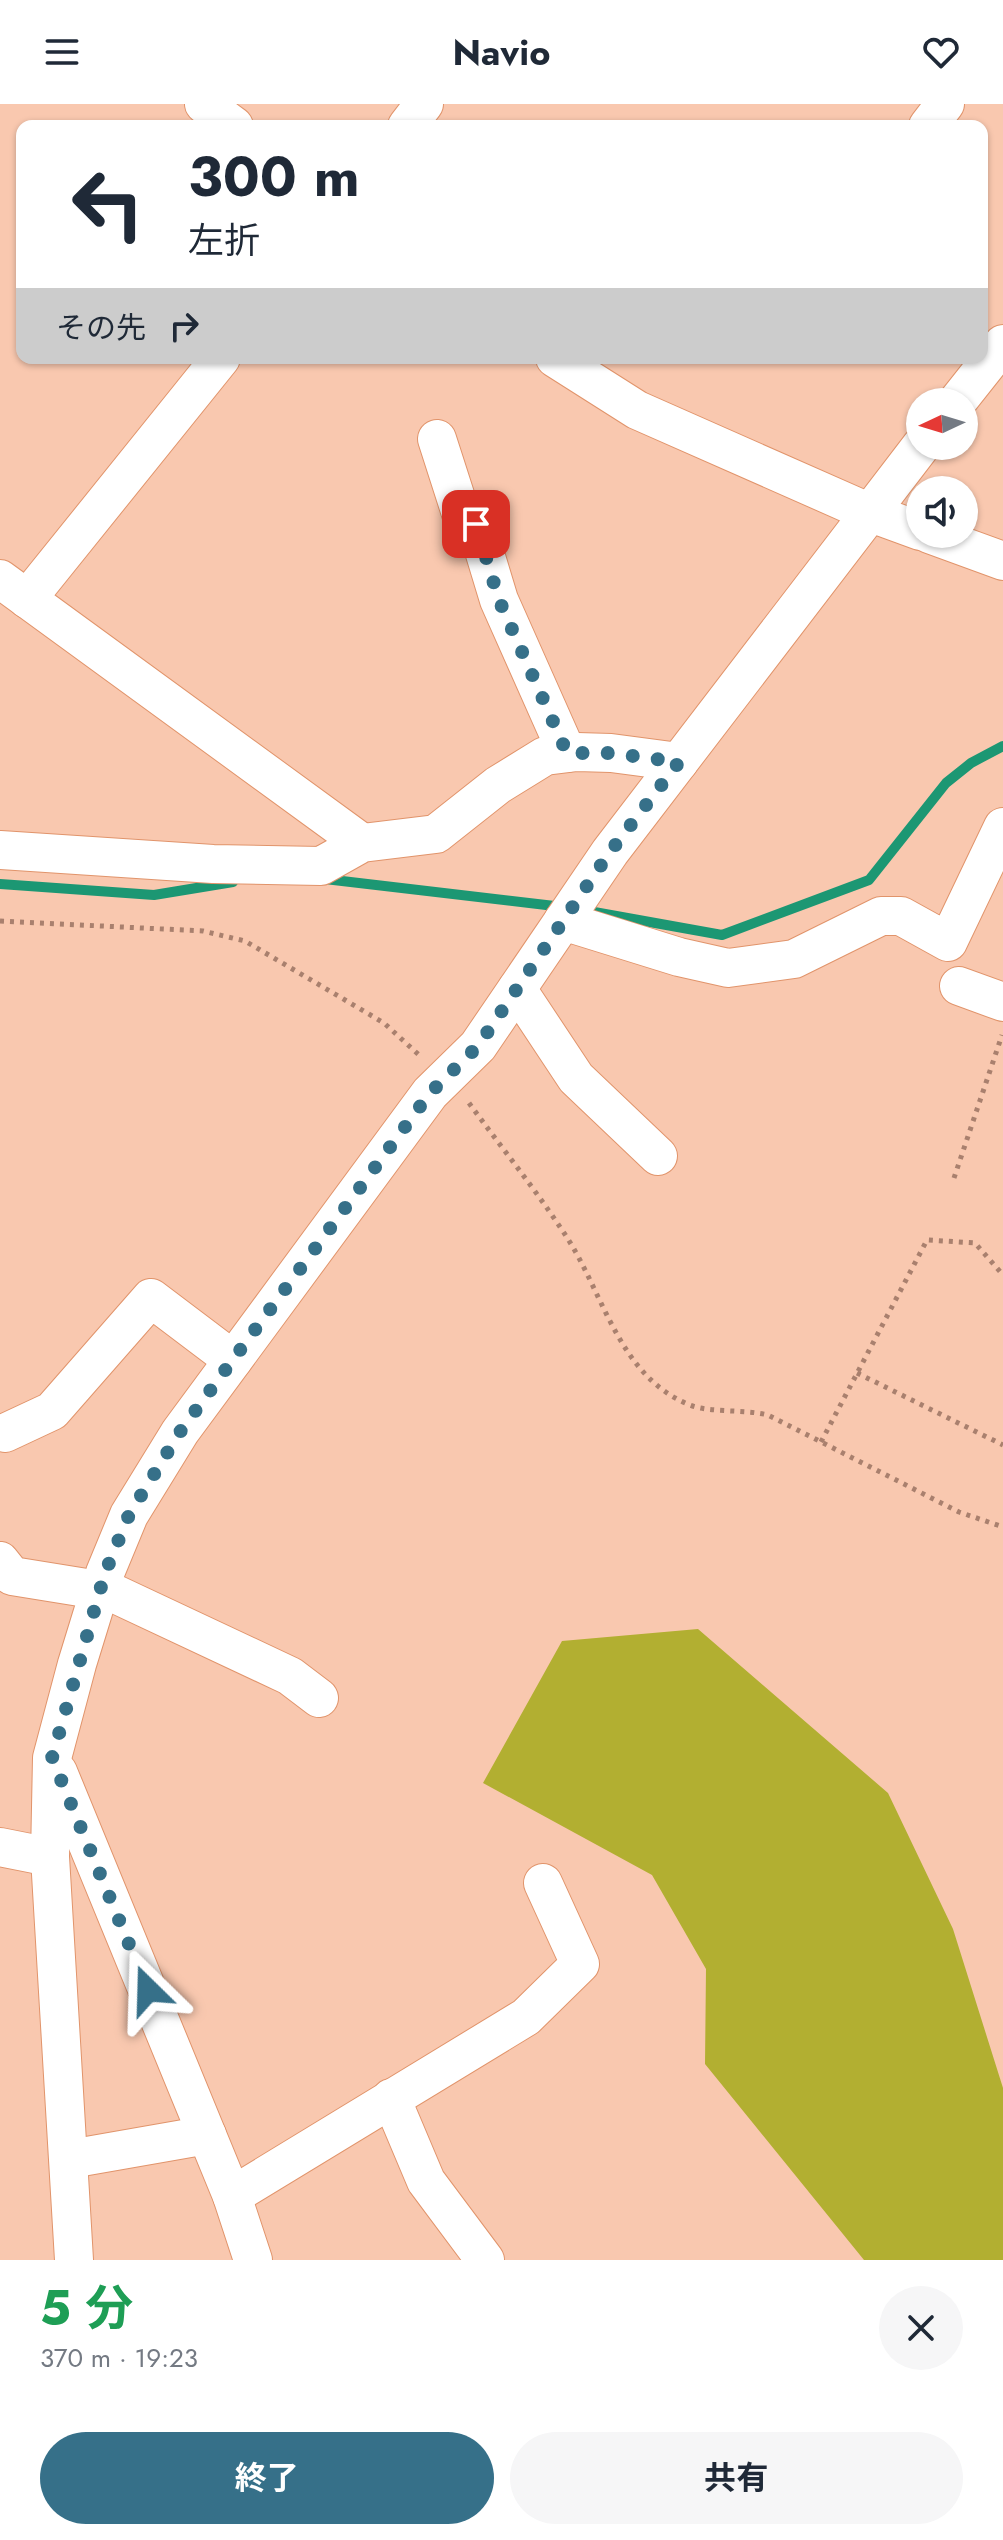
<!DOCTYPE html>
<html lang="ja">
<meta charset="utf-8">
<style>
:root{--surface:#fff;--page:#f6f6f7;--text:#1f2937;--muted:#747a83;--accent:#367089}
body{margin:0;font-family:Jost,"Noto Sans JP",sans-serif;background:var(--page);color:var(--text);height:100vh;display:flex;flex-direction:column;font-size:30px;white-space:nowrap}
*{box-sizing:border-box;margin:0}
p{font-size:26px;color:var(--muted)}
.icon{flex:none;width:44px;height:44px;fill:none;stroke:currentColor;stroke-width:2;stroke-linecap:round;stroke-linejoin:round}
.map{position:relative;height:2156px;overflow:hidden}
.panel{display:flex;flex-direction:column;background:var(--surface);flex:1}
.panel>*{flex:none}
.guide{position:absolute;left:16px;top:16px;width:972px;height:244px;border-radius:16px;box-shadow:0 2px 6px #0004;background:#fff;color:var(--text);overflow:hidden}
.needle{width:52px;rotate:266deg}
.buttons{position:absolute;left:906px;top:284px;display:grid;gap:16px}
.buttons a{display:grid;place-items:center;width:72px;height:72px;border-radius:50%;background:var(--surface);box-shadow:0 2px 6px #0004;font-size:40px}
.pin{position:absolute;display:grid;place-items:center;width:68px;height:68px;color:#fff;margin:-34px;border-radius:16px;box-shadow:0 4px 12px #0006}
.me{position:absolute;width:88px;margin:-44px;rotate:338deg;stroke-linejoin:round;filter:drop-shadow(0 0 6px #0008)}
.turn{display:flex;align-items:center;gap:28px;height:168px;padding:0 40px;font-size:36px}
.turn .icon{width:104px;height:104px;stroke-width:2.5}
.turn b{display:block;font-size:56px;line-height:68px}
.then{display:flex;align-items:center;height:76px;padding:0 40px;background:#0003;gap:16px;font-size:30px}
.round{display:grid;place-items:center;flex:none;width:84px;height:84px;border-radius:42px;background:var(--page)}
.summary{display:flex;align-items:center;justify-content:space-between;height:136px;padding:0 40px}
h1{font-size:48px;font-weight:700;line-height:60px;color:#1e9e55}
.button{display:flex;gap:16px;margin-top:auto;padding:16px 40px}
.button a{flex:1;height:92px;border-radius:48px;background:var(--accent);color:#fff;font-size:32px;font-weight:700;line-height:92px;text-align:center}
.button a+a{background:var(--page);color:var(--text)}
header{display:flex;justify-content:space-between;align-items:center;height:104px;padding:0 40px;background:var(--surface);font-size:36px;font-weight:700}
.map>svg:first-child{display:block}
.green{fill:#b2af31}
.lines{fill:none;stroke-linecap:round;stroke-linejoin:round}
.stream{stroke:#1c9773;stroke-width:10}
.minor-casing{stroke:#e1946b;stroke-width:40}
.path{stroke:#a9806e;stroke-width:5;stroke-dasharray:4 6;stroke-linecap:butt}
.minor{stroke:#fff;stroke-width:38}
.route{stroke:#367089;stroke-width:14;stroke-dasharray:0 25.2}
</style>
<header><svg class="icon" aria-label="menu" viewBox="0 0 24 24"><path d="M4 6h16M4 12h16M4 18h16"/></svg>Navio<svg class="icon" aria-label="heart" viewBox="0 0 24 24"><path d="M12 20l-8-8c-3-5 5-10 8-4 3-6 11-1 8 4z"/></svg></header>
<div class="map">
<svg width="1003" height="2156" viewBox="0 0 1003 2156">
<rect width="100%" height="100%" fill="#f9c8af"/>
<polygon class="green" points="698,1525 888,1689 953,1825 1003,1984 1003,2156 864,2156 705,1960 706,1865 652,1771 483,1679 562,1537"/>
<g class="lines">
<g class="stream">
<polyline points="325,775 563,803"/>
<polyline points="0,780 154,791 233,778"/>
<polyline points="583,806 722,831 869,776 946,679 971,659 1003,642"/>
</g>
<g class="minor-casing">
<g id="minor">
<polyline points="204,0 234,22"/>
<polyline points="407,22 424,0"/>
<polyline points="928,22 945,0"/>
<polyline points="555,254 637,306 868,408 920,427"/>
<polyline points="957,298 1003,240"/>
<polyline points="437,335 464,419 476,420 499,496 567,649"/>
<polyline points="929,430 1003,457"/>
<polyline points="0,475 362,739"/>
<polyline points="27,495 221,254"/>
<polyline points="0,746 213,760 321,762 362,739 436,730 498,681 545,652 577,648 611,649 679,658"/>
<polyline points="563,817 679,853 728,864 794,855 881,812 901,812 948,838 1003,723"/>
<polyline points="959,882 1003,898"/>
<polyline points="517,885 576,974 658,1052"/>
<polyline points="5,1329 52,1307 151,1194 233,1256"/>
<polyline points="0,1457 12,1472 111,1488 290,1572 319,1594"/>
<polyline points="58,1668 232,2092 253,2156"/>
<polyline points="0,1743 50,1753"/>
<polyline points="391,1994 426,2077 485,2156"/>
<polyline points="70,2055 207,2031"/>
<polyline points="232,2092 526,1913 580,1860 543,1779"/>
<polyline points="74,2156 50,1753 52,1654 77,1560 105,1469 129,1411 180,1328 430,989 478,942 610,748 921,342"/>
</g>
</g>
<g class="path">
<polyline points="0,817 203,827 245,837 384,919 419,951"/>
<path d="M 469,999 C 501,1043 536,1086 566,1132 C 604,1190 619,1273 690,1301 C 710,1309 744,1305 768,1311 L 959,1408 L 1003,1423"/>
<polyline points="954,1074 1002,931"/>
<polyline points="857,1269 1003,1341"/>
<polyline points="821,1338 927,1136 975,1139 1003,1171"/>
</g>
<use href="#minor" class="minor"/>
</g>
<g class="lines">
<polyline class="route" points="148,1886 52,1654 105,1469 129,1411 180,1328 215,1280 430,989 478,942 610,748 679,658 611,649 567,649 499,496 476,420"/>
</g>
</svg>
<div class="buttons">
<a><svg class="needle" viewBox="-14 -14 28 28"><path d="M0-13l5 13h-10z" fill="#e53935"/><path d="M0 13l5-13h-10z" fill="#747a83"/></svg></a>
<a><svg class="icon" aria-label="sound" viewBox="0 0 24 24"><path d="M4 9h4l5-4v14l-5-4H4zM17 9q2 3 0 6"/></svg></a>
</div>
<div class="pin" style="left:476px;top:420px;background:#d93025"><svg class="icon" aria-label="arrive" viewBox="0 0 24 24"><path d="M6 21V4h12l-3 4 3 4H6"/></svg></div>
<svg class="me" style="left:148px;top:1886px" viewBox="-20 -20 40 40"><path d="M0-17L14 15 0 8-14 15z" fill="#367089" stroke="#fff" stroke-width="4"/></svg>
<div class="guide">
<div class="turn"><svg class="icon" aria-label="left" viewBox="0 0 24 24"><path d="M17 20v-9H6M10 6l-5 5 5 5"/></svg><div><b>300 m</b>左折</div></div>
<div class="then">その先<svg class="icon" aria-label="right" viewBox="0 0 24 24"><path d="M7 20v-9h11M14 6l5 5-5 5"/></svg></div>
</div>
</div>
<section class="panel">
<div class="summary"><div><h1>5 分</h1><p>370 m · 19:23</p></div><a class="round"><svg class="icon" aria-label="close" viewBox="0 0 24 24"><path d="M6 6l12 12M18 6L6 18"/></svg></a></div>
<div class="button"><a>終了</a><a>共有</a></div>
</section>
